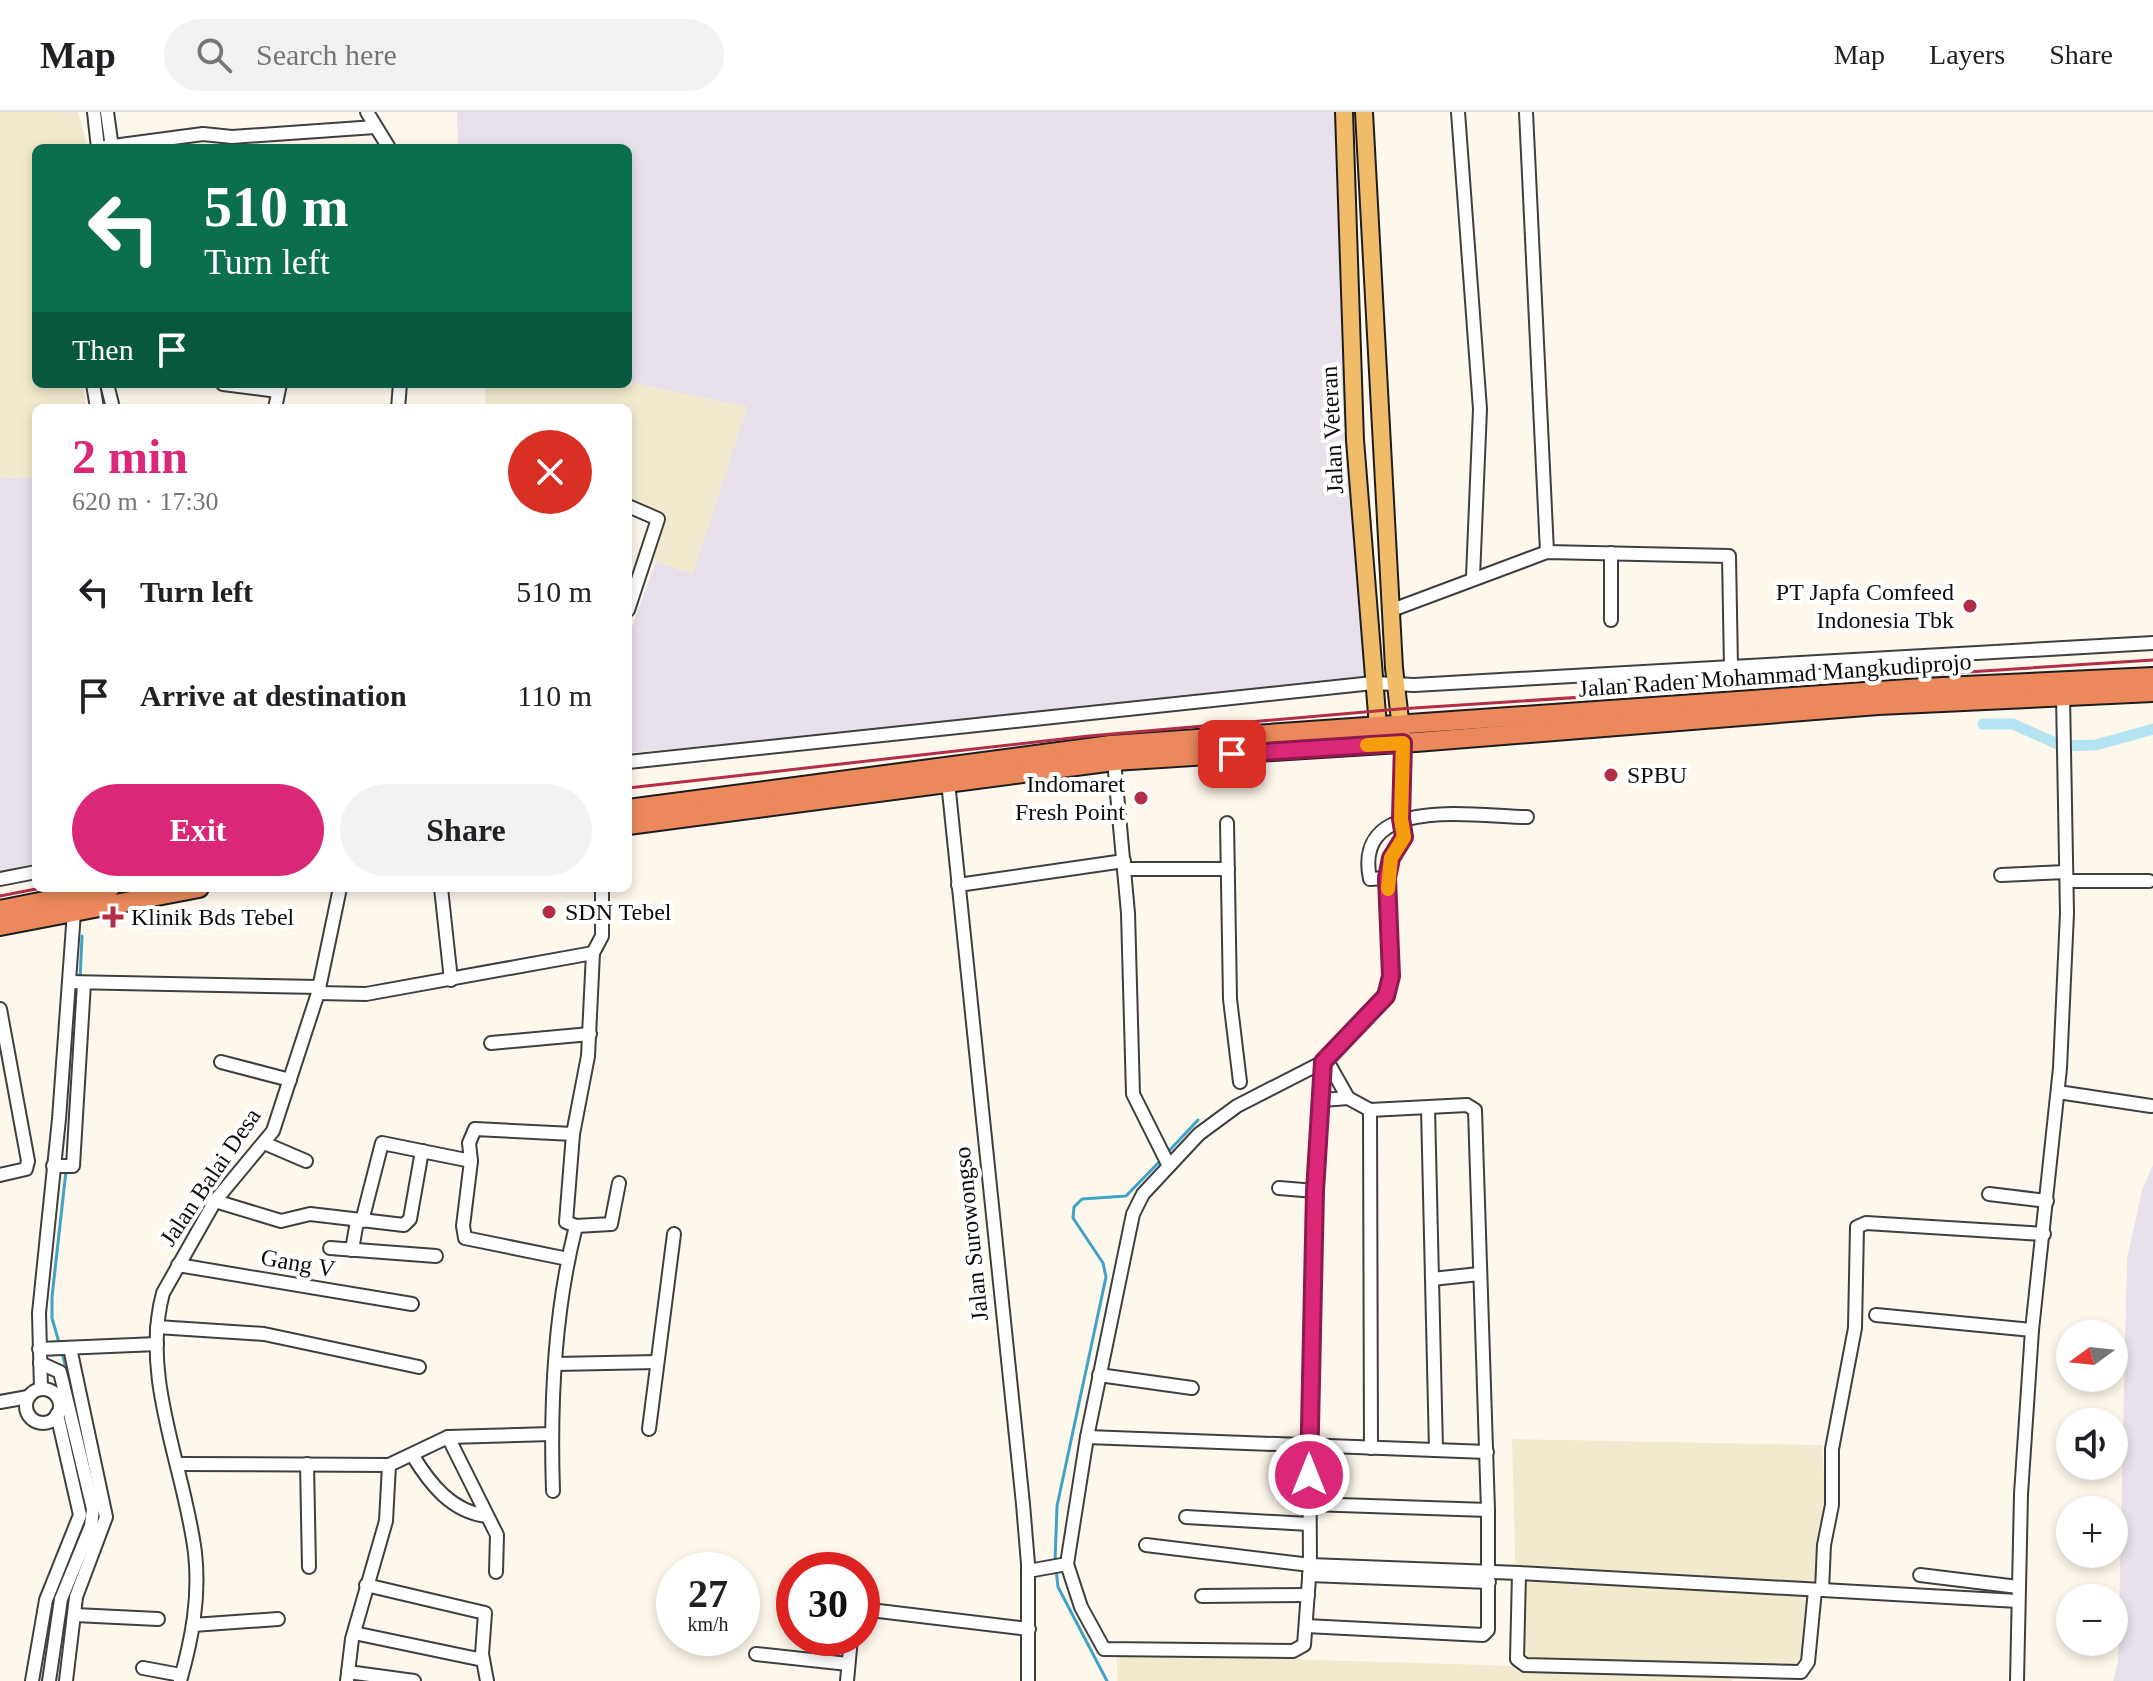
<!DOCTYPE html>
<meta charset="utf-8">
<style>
:root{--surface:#fff;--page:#f2f2f2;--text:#202124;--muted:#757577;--line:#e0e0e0;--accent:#db2777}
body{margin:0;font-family:Georgia,serif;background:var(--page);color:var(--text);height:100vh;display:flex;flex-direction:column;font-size:30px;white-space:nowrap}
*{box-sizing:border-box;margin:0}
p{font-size:26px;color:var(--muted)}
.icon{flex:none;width:44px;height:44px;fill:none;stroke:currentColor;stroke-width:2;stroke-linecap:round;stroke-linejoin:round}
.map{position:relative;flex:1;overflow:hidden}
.details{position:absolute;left:32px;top:292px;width:600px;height:488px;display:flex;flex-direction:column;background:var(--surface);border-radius:12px;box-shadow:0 4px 12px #0003}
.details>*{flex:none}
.hud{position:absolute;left:32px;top:32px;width:600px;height:244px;border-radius:12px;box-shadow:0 4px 12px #0003;background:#0b6e4f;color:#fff;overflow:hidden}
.needle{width:52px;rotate:255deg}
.tools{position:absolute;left:2056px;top:1208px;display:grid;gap:16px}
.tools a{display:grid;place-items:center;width:72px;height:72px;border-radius:50%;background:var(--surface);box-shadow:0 4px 12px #0003;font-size:40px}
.speed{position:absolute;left:656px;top:1440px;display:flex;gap:16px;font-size:40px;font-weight:700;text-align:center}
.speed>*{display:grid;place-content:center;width:104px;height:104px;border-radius:50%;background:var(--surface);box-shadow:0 4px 12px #0003;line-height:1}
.speed small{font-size:20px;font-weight:400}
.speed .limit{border:12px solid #d22;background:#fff;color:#111}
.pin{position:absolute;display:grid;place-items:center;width:68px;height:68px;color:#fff;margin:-34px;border-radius:16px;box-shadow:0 4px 12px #0006}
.me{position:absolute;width:88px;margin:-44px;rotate:0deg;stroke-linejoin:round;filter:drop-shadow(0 0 6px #0008)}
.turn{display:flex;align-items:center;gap:28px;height:168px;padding:0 40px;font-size:36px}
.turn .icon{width:104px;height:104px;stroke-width:2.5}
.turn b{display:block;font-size:56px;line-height:68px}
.then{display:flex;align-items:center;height:76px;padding:0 40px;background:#0003;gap:16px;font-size:30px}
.round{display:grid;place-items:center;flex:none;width:84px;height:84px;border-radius:42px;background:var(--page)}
.overview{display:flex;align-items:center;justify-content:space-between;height:136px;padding:0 40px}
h1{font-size:48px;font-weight:700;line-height:60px;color:var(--accent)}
.button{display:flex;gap:16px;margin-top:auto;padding:16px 40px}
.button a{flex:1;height:92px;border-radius:48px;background:var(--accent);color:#fff;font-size:32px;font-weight:700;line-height:92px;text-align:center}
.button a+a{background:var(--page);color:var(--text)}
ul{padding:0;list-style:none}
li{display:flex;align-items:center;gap:24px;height:104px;padding:0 40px}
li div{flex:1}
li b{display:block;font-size:30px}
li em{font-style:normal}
header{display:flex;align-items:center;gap:48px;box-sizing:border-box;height:112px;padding:0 40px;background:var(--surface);border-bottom:2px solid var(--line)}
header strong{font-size:38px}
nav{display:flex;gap:44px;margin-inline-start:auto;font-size:28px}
.search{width:560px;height:72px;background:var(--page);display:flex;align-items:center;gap:20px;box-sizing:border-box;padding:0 28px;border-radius:44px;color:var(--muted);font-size:30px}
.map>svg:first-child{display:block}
.industrial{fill:#e8e0ea}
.farmland{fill:#f2eace}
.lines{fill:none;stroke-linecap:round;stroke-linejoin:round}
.stream{stroke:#3fa3c5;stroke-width:3}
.canal{stroke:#b4e4f2;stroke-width:11}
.minor-casing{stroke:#3f3f3f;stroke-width:16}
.major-casing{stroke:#1d1d1d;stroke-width:20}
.highway-casing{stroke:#1d1d1d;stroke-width:22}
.minor{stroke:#fff;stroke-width:12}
.major{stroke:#f0bc6a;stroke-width:16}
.highway{stroke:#eb895c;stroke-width:18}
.rail{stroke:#b32d47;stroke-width:3}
.route-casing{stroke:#8e194d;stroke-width:20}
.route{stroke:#db2777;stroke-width:14}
.slow{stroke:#f59e0b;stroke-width:14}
.poi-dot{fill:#b32d47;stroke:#fff;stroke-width:3}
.labels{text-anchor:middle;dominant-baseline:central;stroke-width:8;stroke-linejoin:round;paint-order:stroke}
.street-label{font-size:24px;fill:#0c0c0c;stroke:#fff}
.poi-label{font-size:24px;fill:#0c0c0c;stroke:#fff;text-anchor:start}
</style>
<header>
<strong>Map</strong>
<div class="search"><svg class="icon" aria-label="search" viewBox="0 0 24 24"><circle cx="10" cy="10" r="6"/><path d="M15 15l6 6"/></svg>Search here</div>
<nav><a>Map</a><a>Layers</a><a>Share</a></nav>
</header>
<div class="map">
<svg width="2153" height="1569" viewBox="0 0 2153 1569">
<rect width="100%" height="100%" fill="#fef8ec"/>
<g class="industrial">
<polygon points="457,0 1344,0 1373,571 628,641 628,526 656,449 692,462 747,295 628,270 628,36 458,36"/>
<polygon points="36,365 36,752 0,758 0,366"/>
<polygon points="2153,1053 2153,1569 2113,1569 2118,1550 2127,1147 2142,1078"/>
</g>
<g class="farmland">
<polygon points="0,0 78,0 88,36 36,36 36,272 82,272 87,296 36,296 36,365 0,366"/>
<polygon points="628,270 747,295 693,462 647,446 659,407 628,396 628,296 486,296 485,272"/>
<polygon points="1512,1327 1822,1333 1826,1400 1803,1551 1734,1556 1732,1569 1118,1569 1116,1542 1518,1554"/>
</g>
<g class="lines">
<g class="stream">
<polyline points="80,868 82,824"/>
<polyline points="1167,1041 1198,1008"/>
<polyline points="60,1234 52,1206 52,1185 66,1059"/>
<polyline points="62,1241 77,1295"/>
<polyline points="98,1413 99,1396"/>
<polyline points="1055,1450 1057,1394 1106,1165 1103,1151 1073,1106 1074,1095 1082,1087 1126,1084 1162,1047"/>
<polyline points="1056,1457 1058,1475 1107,1569"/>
<polyline points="65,1502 71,1478"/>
</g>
<polyline class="canal" points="1983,612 2013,612 2062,634 2096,633 2153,617"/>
<g class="minor-casing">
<g id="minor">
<polyline points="94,0 98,36"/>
<polyline points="107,0 112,36"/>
<polyline points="367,0 389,36"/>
<polyline points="1458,0 1480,297 1473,465"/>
<polyline points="1526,0 1547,440"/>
<polyline points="98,36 203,22 232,25 375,15"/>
<polyline points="93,272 97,296"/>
<polyline points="107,272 113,296"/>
<polyline points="223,272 278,279"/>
<polyline points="275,296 280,272"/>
<polyline points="398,296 400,272"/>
<polyline points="628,394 658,407 628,498"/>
<polyline points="1392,498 1547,440 1729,444 1731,555"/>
<polyline points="1611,508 1611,441"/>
<polyline points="1114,649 1128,801 1133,982 1168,1052"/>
<polyline points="628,650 1373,571 1414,573 2153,531"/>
<polyline points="948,670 1023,1392 1028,1452 1028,1569"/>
<polyline points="1227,711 1230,887 1240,970"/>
<polyline points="1124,757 1228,757"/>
<polyline points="2001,763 2066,760"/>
<path d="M 1387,766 L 1370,767 C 1352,681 1479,705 1527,705"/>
<polyline points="0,767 36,760"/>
<polyline points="2067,769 2149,769"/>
<polyline points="958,773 1124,749"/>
<polyline points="441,776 451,868"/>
<polyline points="69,870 319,875"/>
<polyline points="318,881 366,882 593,841"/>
<polyline points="0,897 28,1049 26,1057 0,1063"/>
<polyline points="491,931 590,922"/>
<polyline points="1326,947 1348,986"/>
<polyline points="221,950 290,968"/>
<polyline points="2058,980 2151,994"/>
<polyline points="1428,996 1436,1338"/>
<polyline points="1370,998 1371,1336"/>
<polyline points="573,1022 566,1110 576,1114"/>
<polyline points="264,1031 306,1049"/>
<polyline points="53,1054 73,1054 84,871"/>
<polyline points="1279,1076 1315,1079"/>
<polyline points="1989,1082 2047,1089"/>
<polyline points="215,1089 281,1109 310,1102 404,1113 410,1107 422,1039"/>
<polyline points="362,1109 382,1031 471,1049"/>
<polyline points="330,1136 436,1144"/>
<polyline points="352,1138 357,1109"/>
<polyline points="568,1147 465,1126 463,1114 471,1049 469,1031 475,1017 573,1022 588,944 593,841 602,824 602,776"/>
<polyline points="178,1153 412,1192"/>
<polyline points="1432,1167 1479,1162"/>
<polyline points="1876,1203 2032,1218"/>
<polyline points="157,1215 264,1222 419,1255"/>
<polyline points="39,1237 157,1232"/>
<polyline points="40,1251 60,1260 93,1397 91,1414 61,1487 49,1569"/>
<polyline points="555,1252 657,1250"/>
<polyline points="1099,1263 1192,1276"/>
<polyline points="41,1277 39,1201 59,1007 74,800"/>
<circle cx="43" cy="1294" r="17"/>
<polyline points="0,1290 28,1285"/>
<polyline points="649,1317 674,1122"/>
<polyline points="448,1325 497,1423 496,1460"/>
<polyline points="1087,1325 1487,1340"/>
<path d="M 413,1344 C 430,1372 452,1400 487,1404"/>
<polyline points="177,1352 389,1353 448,1325 551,1322"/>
<polyline points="307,1352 309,1455"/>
<path d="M 553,1379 C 550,1292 554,1200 576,1114 L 611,1112 L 619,1071"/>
<polyline points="1310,1392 1488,1398"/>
<polyline points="1186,1405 1309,1412"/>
<polyline points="1146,1433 1310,1453 1519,1461 2018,1489"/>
<polyline points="1067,1452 1081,1495 1104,1537 1293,1539 1304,1533 1310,1453 1309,1285 1315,1079 1323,950"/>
<polyline points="1028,1459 1067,1452 1087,1325 1133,1102 1143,1082 1199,1022 1237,994 1323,950 1386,884 1391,864 1387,766 1391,746 1404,725 1401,707 1403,631"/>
<polyline points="1519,1461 1517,1547 1525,1553 1801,1560 1808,1550 1815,1478"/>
<polyline points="1309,1463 1489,1470"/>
<polyline points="1920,1463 2018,1475"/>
<polyline points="366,1473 485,1501 482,1542 487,1569"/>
<polyline points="1822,1478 1824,1433 1832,1393 1832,1337 1855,1216 1857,1115 1866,1111 2044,1122"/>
<polyline points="1202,1484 1308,1483"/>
<polyline points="862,1497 1029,1517"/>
<polyline points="75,1503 158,1507"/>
<polyline points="193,1513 278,1507"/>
<polyline points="1306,1514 1483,1523 1488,1518 1488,1398 1475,998 1467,993 1370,998 1348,986 1323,988"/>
<polyline points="354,1521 483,1548"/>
<polyline points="756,1542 848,1552"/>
<polyline points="143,1556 181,1563"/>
<polyline points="348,1560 414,1569"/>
<polyline points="32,1569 46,1488 80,1403 57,1302"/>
<polyline points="66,1569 76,1485 106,1405 70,1236"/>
<path d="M 180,1569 C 192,1527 200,1485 195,1441 C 185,1357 140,1266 163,1181 L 215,1089 L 273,1019 L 318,881 L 340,776"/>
<polyline points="347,1569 352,1527 386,1409 389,1353"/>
<polyline points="847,1569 851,1526"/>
<polyline points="2017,1569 2021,1382 2032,1218 2060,956 2067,801 2063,584"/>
</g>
</g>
<g class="major-casing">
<g id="major">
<polyline points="1344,0 1355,328 1379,627"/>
<polyline points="1364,0 1394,556 1402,625"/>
</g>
</g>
<g class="highway-casing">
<g id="highway">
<polyline points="628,697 1111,633 1922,576 2153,565"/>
<polyline points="628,713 1114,649 1416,630 1878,593 2153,580"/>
<polyline points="0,798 110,776"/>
<polyline points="0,814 199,776"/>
</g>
</g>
<use href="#minor" class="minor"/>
<use href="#major" class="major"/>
<use href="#highway" class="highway"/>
<g class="rail">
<polyline points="628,676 1089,624 1399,597 2153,548"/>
<polyline points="0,784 41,776"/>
</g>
</g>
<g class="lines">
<g class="route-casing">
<polyline id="route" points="1232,642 1403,631 1401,707 1404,725 1391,746 1387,766 1391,864 1386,884 1323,950 1315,1079 1309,1363"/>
</g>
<use href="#route" class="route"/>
<polyline class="slow" points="1367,633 1403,631 1401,707 1404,725 1391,746 1388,777"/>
</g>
<g class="poi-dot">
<circle cx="1970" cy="494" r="8"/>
<circle cx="1611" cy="663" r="8"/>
<circle cx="1141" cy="686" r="8"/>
<circle cx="549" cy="800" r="8"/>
<path d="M109 793h8v8h8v8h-8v8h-8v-8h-8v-8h8z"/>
</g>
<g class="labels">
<g class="street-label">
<text transform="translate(1332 318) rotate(-93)">Jalan Veteran</text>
<text transform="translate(1775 563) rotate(-4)">Jalan Raden Mohammad Mangkudiprojo</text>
<text transform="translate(210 1065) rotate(-56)">Jalan Balai Desa</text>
<text transform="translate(971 1122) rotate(-96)">Jalan Surowongso</text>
<text transform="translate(298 1151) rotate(10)">Gang V</text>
</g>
<g class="poi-label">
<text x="1954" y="480" text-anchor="end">PT Japfa Comfeed<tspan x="1954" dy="28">Indonesia Tbk</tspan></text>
<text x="1627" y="663">SPBU</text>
<text x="1125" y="672" text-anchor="end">Indomaret<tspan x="1125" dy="28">Fresh Point</tspan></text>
<text x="565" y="800">SDN Tebel</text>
<text x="131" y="805">Klinik Bds Tebel</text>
</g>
</g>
</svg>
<div class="tools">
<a><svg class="needle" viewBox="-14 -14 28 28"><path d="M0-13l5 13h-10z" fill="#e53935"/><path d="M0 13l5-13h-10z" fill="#757577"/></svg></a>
<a><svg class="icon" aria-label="sound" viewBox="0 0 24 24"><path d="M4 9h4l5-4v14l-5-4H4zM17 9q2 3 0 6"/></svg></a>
<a>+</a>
<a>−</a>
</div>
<div class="speed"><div>27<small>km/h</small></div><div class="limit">30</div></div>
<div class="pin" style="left:1232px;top:642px;background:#d93025"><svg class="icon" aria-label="arrive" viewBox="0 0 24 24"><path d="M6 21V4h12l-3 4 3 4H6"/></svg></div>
<svg class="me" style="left:1309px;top:1363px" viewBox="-20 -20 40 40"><circle r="17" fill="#db2777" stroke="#fff" stroke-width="3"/><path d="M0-11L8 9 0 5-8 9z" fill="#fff"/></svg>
<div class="hud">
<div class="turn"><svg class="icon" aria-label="left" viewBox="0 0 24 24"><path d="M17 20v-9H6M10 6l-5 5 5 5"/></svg><div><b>510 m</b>Turn left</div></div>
<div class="then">Then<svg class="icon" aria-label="arrive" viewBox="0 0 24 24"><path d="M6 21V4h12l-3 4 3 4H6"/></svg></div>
</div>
<section class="details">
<div class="overview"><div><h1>2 min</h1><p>620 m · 17:30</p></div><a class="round" style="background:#d93025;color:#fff"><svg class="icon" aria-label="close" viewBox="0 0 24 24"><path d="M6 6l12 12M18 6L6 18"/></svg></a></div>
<ul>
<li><svg class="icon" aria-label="left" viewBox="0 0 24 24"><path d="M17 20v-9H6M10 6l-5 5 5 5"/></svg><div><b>Turn left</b></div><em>510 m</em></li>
<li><svg class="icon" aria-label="arrive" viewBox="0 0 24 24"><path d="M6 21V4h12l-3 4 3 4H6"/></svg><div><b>Arrive at destination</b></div><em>110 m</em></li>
</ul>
<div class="button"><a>Exit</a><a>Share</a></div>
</section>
</div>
